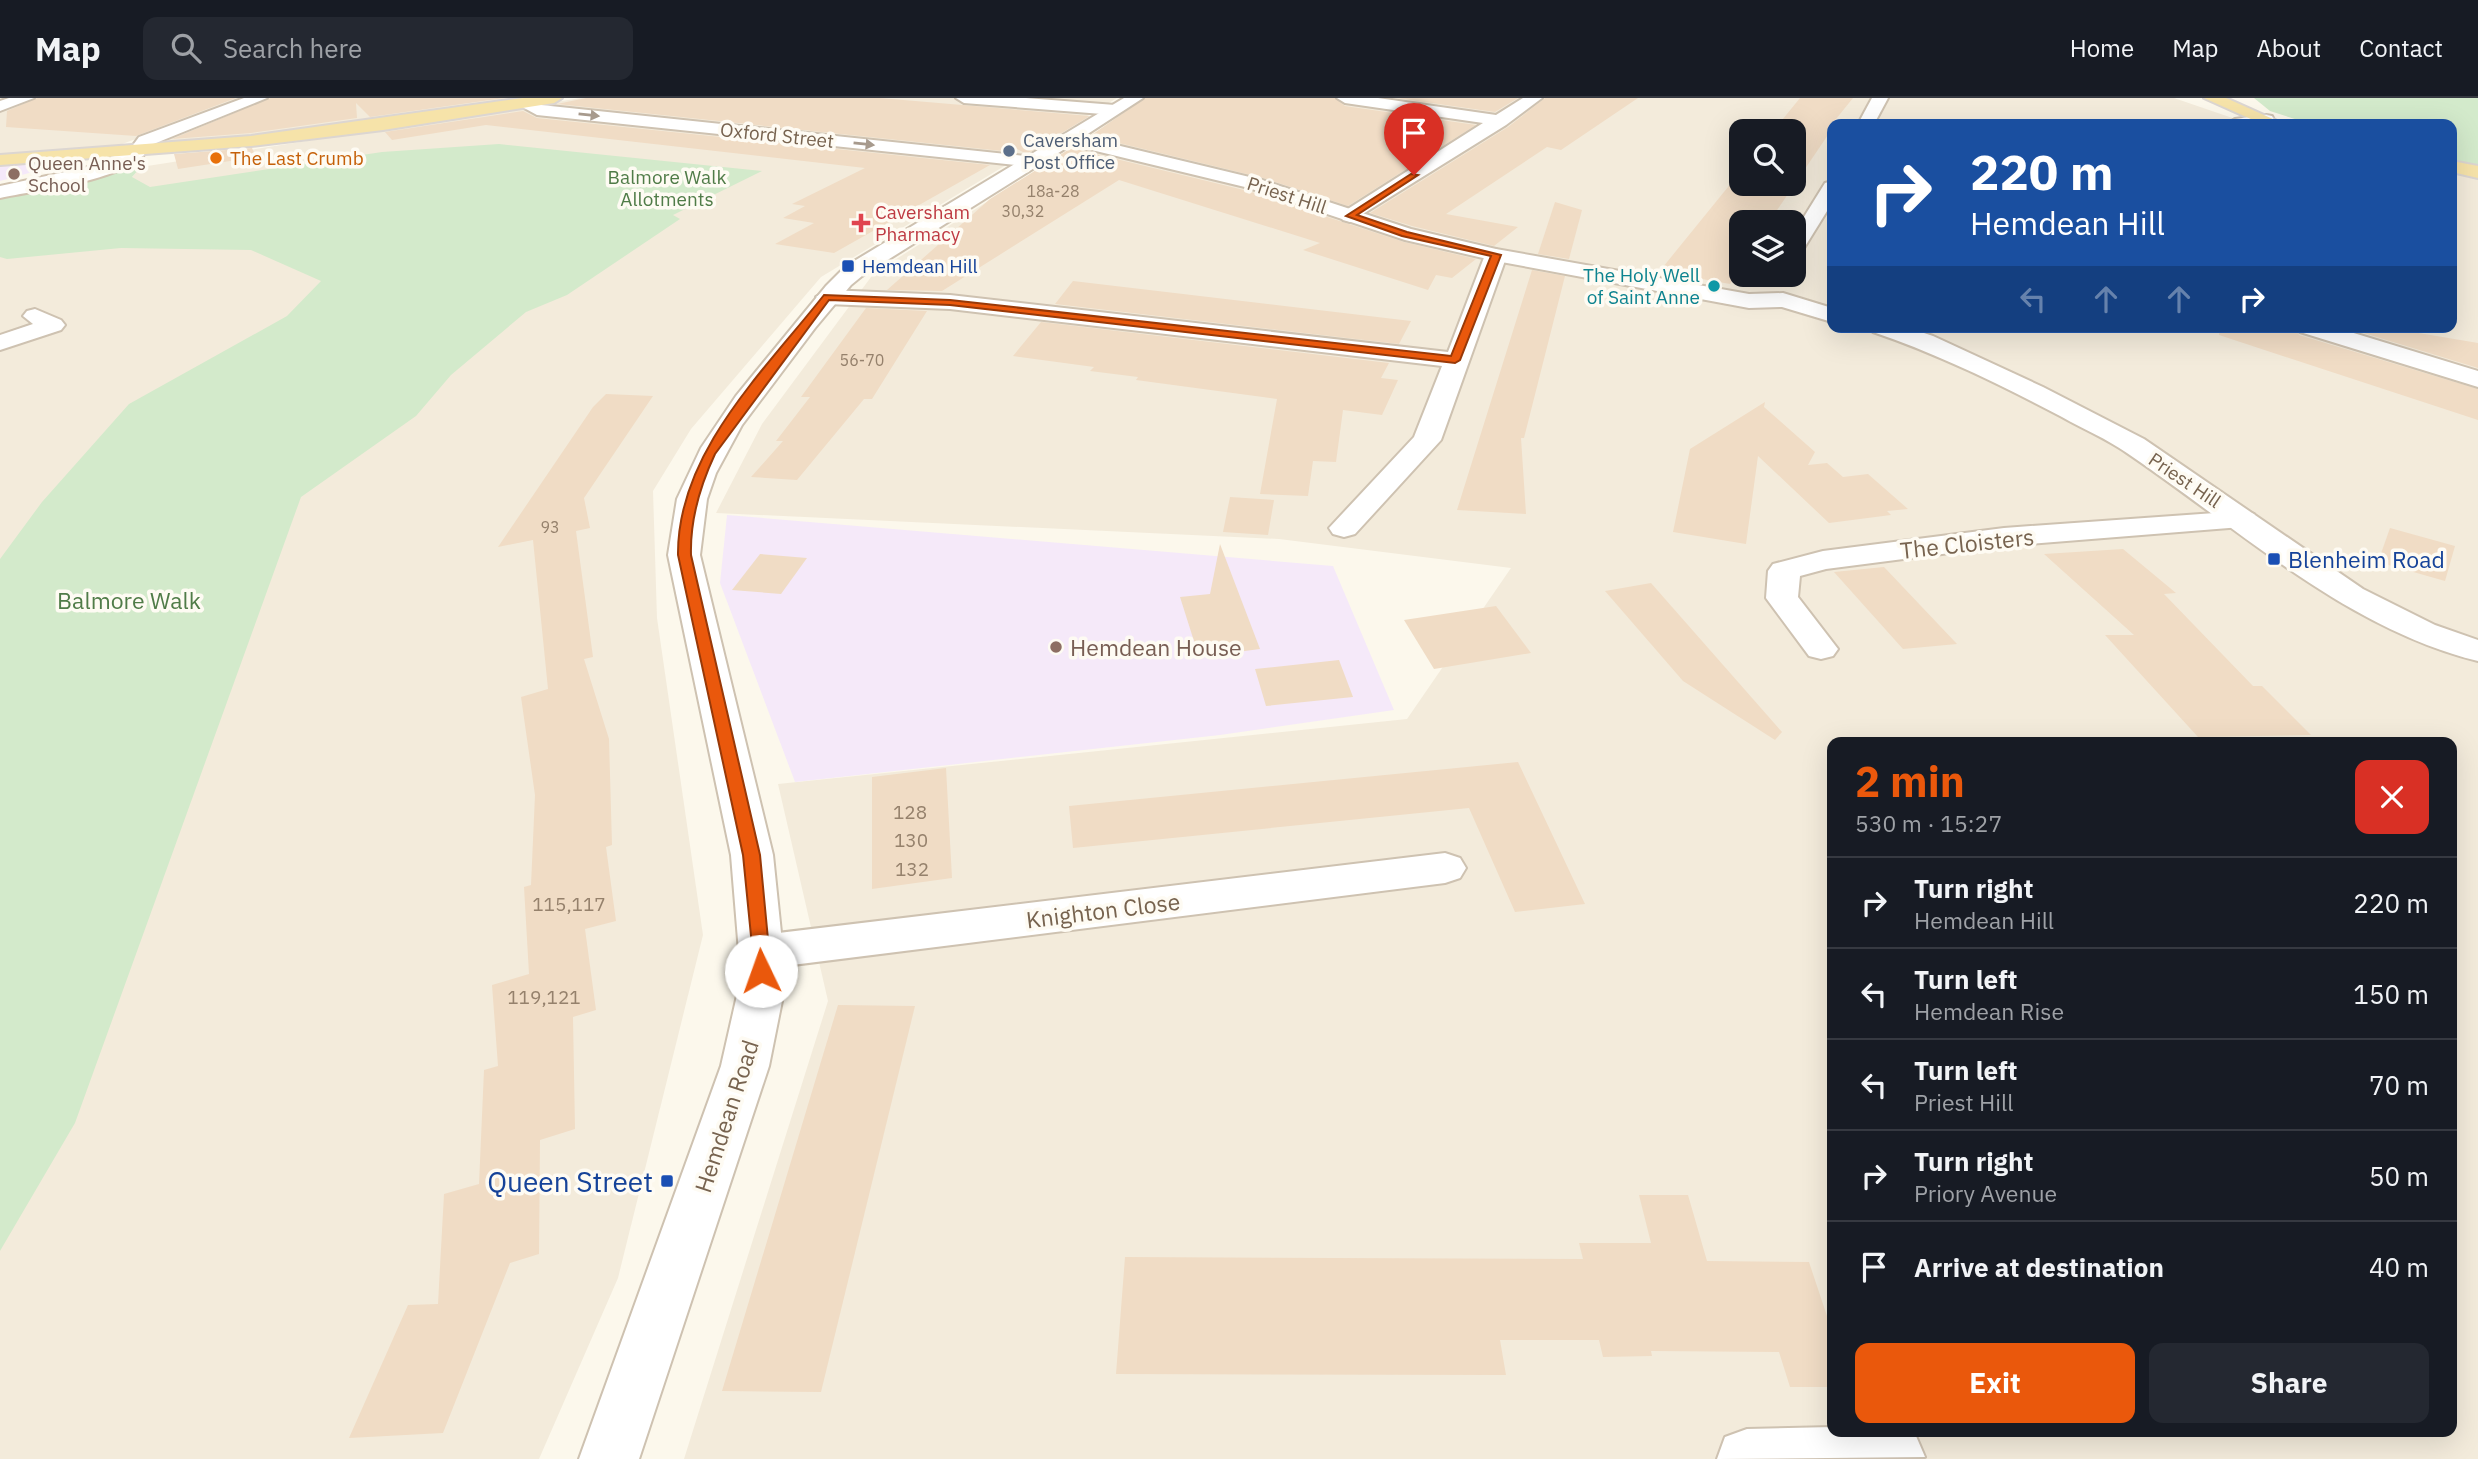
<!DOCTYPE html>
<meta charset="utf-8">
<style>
:root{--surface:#171b24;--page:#242831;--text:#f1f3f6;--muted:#9ea1a6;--line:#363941;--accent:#ea580c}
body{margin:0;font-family:"IBM Plex Sans",sans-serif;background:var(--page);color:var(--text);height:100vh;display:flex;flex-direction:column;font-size:26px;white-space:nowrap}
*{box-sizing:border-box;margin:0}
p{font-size:23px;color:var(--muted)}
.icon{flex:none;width:38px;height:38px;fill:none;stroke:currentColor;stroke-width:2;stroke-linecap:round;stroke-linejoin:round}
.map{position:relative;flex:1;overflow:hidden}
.drawer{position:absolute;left:1827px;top:639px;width:630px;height:700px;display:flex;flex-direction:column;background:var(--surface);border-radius:14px;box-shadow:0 7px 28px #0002}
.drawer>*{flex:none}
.guide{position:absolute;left:1827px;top:21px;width:630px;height:214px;border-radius:14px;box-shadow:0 7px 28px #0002;background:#1a4fa0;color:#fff;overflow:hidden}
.fabs{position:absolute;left:1729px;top:21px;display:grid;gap:14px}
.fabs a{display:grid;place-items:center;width:77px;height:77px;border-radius:14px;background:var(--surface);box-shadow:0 7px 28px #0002;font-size:35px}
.pin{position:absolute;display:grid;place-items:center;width:60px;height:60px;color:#fff;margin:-72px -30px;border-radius:50% 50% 50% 0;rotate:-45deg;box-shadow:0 0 7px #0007}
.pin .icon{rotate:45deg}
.me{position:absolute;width:77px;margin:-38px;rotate:357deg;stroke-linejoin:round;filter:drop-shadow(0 0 5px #0008)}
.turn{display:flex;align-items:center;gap:24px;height:147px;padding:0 28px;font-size:32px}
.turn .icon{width:91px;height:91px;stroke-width:2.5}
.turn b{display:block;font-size:49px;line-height:60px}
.lanes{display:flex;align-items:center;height:66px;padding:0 28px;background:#0003;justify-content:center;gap:35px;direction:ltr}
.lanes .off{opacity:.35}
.round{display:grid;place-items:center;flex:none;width:74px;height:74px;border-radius:14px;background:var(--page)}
.headline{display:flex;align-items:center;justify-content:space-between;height:119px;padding:0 28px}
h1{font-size:42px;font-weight:700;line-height:52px;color:var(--accent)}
.cta{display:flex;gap:14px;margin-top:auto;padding:14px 28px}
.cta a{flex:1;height:80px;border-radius:14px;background:var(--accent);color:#fff;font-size:28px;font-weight:700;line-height:80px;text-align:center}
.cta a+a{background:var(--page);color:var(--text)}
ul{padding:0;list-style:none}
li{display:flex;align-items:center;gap:21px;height:91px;padding:0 28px;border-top:2px solid var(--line)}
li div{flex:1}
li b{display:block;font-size:26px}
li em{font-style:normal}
header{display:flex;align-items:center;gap:42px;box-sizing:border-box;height:98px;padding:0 35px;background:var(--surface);border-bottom:2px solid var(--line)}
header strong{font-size:33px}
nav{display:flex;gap:38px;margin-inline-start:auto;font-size:24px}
.search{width:490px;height:63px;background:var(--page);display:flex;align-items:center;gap:18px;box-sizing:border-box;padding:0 24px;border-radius:14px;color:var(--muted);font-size:26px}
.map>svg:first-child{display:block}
.residential{fill:#f3ebdb;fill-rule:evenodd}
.education{fill:#f5e9f9}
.green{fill:#d3eacb}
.building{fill:#f0dcc5}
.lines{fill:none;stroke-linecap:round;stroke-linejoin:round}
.minor-casing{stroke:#cec2b1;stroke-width:4}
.tertiary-casing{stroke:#cec2b1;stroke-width:4}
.secondary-casing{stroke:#d1c3b0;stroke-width:4}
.primary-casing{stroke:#dcd6d1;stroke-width:4}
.minor{fill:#fff;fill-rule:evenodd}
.tertiary{fill:#fff;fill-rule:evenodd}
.secondary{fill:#fff;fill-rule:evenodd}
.primary{fill:#f6e3a9;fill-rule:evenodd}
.oneway{fill:#a79a8d}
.route{fill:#ea580c;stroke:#983908;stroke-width:2}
.service-dot{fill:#5c6f8a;stroke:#fefbf3;stroke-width:2.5}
.food-dot{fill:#e8710a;stroke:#fefbf3;stroke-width:2.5}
.education-dot{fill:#8d6e63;stroke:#fefbf3;stroke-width:2.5}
.health-dot{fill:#e0444e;stroke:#fefbf3;stroke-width:2.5}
.transit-dot{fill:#1a4fb4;stroke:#fefbf3;stroke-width:2.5}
.culture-dot{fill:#0f9aa8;stroke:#fefbf3;stroke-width:2.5}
.labels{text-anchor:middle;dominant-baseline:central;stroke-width:7;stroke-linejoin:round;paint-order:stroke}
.far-number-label{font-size:16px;fill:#95816c}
.far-street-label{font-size:19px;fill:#77634f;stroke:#fefbf3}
.far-service-label{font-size:19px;fill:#4e5e75;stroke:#fefbf3;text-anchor:start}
.far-food-label{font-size:19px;fill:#c56008;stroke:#fefbf3;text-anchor:start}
.far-education-label{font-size:19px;fill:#785e54;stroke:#fefbf3;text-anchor:start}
.far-park-label{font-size:19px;fill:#507c48;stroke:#fefbf3}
.far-health-label{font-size:19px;fill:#be3a42;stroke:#fefbf3;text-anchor:start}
.far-transit-label{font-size:19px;fill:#164399;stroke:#fefbf3;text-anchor:start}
.far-culture-label{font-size:19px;fill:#0d838f;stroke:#fefbf3;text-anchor:end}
.number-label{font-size:19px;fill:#95816c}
.street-label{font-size:23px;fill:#77634f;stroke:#fefbf3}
.transit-label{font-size:23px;fill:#164399;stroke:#fefbf3;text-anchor:start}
.park-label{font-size:23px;fill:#507c48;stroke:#fefbf3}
.education-label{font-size:23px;fill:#785e54;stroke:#fefbf3;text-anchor:start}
.near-transit-label{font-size:28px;fill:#164399;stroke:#fefbf3;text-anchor:end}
</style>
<header>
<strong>Map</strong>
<div class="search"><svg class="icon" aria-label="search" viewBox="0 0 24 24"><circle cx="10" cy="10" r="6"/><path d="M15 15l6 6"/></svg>Search here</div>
<nav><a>Home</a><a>Map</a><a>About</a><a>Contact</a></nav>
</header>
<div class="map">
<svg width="2478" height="1361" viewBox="0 0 2478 1361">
<rect width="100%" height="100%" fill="#fcf8ec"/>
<g class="residential">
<polygon points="0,0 247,0 114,49 0,56"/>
<polygon points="276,0 526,0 311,33 181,45 167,42"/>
<polygon points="581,0 1117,0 821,179 691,331 653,393 657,520 703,837 618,1180 539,1361 0,1361 0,109 132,79 141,69"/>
<path d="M 1152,0 L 2174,0 L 2250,26 L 1832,26 L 1832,229 L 2452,229 L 2452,74 L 2478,79 L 2478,1361 L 684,1361 L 828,903 L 778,686 L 1407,621 L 1511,470 L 1279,441 L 716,415 L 762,326 L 874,175 ZM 1741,33 L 1794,33 L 1794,86 L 1741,86 ZM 1741,124 L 1794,124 L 1794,177 L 1741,177 ZM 1832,644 L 2452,644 L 2452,1334 L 1832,1334 Z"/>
</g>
<g class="education">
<polygon points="69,64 0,83 0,68"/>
<polygon points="727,417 1333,468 1394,612 1220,637 795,684 720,485"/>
</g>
<g class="green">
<polygon points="2254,0 2478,0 2478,71 2452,66 2452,26 2298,22 2270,13"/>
<polygon points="499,46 762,73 673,117 680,121 567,197 526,214 451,277 416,318 301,399 75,1025 0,1153 0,461 42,404 129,306 287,218 321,183 251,152 121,150 7,161 0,159 0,99 141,69 132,79 150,89 382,54"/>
</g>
<g class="building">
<polygon points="37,0 236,0 136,38 6,29 7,13"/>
<polygon points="270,0 504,0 370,19 356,5 357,20 251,35 172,41"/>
<polygon points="586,0 880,0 1090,18 1027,56 1017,51 1012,54 557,6"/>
<polygon points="1145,0 1335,0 1345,8 1476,27 1348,108 1263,80 1090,38"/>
<polygon points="1396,0 1518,0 1495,14"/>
<polygon points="1545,0 1638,0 1561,52 1547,49 1446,116 1518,129 1494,148 1412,128 1370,115 1508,29"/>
<polygon points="1800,0 1853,0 1832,26 1832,31 1769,124 1741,124 1741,170 1730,186 1685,178 1689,173 1663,169 1741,73 1741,86 1794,86 1794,33 1773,33"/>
<polygon points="523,13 537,20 990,67 834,155 775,146 814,125 783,120 805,108 792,106 865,70 486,27 392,42 385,34"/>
<polygon points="252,50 256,59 178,71 174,56"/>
<polygon points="1071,50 1248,93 1404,144 1476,161 1452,180 1436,177 1428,192 1303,152 1320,145 1119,82 942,193 887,192 990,101"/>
<polygon points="1555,104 1582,112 1569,161 1538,156"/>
<polygon points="1532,172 1565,178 1524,340 1521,340 1526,416 1457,412"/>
<polygon points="1073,183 1411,223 1399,246 1055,206"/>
<polygon points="866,210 927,213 872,301 864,301 797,382 751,379 783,343 776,343 810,299 801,299"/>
<polygon points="1041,224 1389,265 1381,280 1398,282 1382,317 1343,312 1336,364 1313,363 1308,398 1260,396 1277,301 1136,282 1138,279 1090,273 1094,269 1013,258"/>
<polygon points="2220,229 2294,229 2299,237 2478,291 2478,322 2219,237"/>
<polygon points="2344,229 2383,229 2478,245 2478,270"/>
<polygon points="606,296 653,298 584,400 590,430 576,433 593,559 584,561 609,641 612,747 606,749 616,823 585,831 596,912 573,919 575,1031 540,1042 539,1156 510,1165 443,1335 349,1340 408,1207 438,1206 444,1096 479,1086 484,972 498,968 492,887 529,876 524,789 531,787 535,697 521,599 548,591 533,442 498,449 593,309"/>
<polygon points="1765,304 1764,309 1815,354 1808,367 1827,365 1843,379 1868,376 1908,411 1887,413 1891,417 1829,425 1758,358 1746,446 1673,434 1690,351"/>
<polygon points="1230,399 1274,402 1268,437 1223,434"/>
<polygon points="2390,430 2455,448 2445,483 2378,464"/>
<polygon points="1220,446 1260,551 1199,559 1180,499 1210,496"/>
<polygon points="2123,451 2176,495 2164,496 2253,588 2262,588 2311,637 2198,639 2105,537 2134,537 2044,456"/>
<polygon points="760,456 807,460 781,496 732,492"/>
<polygon points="1884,469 1957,546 1903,551 1834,474"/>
<polygon points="1651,485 1782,634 1775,642 1683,583 1605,493"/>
<polygon points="1496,508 1531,555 1434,571 1404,522"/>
<polygon points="1339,562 1353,599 1266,608 1255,571"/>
<polygon points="1518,664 1585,806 1515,814 1469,710 1073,750 1069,708"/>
<polygon points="946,670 952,780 872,791 872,679"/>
<polygon points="838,907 915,908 821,1294 722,1293"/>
<polygon points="1639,1097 1688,1097 1707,1163 1809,1164 1832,1233 1832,1289 1790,1289 1779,1254 1651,1253 1652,1258 1603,1259 1599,1242 1500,1242 1506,1277 1116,1276 1125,1159 1583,1161 1579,1145 1651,1145"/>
</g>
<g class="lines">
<g class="minor-casing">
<g id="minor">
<polygon points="9,0 34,0 0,13 0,3"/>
<polygon points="523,0 541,7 1034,59 1043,64 1034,69 537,17 515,5"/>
<polygon points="956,0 1026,0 1115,7 1123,12 1115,17 964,5"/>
<polygon points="1337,0 1378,0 1496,17 1523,0 1542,0 1506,27 1350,124 1343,122 1340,118 1343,114 1483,25 1345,5"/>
<polygon points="2266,17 2272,18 2274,22 2272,26 2227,26 2235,21"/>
<polygon points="1496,151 1507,157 1441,342 1355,436 1344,439 1333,436 1329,430 1414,339 1442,268 950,211 827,206 816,199 827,192 950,197 1448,254 1485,157"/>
<polygon points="35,211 61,222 65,227 61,232 0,252 0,237 33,226 23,218 27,213"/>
<polygon points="2296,229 2334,229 2478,273 2478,289 2300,234"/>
<polygon points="2243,413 2254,416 2258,422 2254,428 2004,448 1826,471 1800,478 1798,499 1838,551 1833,558 1821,561 1809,558 1766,500 1768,473 1773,466 1823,453 2004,430"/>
<polygon points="1445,755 1460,760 1466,770 1460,780 1445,785 761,871 745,866 739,854 745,842 761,837"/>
<polygon points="1832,1329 1832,1334 1907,1334 1916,1338 1925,1359 1717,1361 1725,1339 1747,1331"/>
</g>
</g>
<g class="tertiary-casing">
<g id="tertiary">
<polygon points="244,0 267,0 151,47 143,58 131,58 128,54 139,39"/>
<polygon points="1124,0 1143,0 1083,39 1262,82 1411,131 1496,151 1749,196 1783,195 1832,210 1832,224 1782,209 1749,210 1496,163 1405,142 1249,90 1071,47 862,178 851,187 815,230 742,327 716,375 707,401 700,457 773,757 783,854 784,893 769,968 639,1361 579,1361 721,968 738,893 739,854 731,757 668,457 677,401 701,350 736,298 826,188 846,168"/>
<polygon points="1872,0 1888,0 1874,26 1858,26"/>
<polygon points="1832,83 1832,105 1801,155 1794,157 1794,135 1825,85"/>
<path d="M 1869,229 L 1906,229 L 1933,238 L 2043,289 L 2144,341 L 2363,491 L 2435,527 L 2478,542 L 2478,563 C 2345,530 2238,430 2127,355 C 2107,341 2083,331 2062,319 C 2001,287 1938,256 1873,234 Z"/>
</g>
</g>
<g class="secondary-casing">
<path id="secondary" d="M 137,49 L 143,50 L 146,54 C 124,83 36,92 0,100 L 0,88 L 88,69 Z"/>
</g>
<g class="primary-casing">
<g id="primary">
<polygon points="523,0 562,0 554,5 383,32 251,48 0,67 0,57 251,38"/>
<polygon points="2204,0 2226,0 2284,26 2262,26"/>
<polygon points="2452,63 2478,68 2478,80 2452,74"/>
</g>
</g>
<use href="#minor" class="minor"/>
<use href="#tertiary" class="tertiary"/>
<use href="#secondary" class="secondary"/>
<use href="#primary" class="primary"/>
</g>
<defs><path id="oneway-solid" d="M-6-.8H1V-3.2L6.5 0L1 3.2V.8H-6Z" transform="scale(1.75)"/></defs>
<g class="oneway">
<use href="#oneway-solid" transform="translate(589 17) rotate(6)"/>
<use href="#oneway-solid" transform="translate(864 46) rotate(6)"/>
</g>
<path class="route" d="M 1411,76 L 1418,77 L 1357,117 L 1407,134 L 1501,157 L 1460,262 L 1455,265 L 950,207 L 829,202 L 715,356 C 700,388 690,422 691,457 L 760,757 L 771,873 L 761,881 L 755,878 L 743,757 L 678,457 C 677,355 764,273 824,197 L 950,202 L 1451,258 L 1491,158 L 1402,138 L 1346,118 Z"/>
<circle class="service-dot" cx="1009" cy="53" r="7"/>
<circle class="food-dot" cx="216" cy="60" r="7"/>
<g class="education-dot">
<circle cx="14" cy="76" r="7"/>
<circle cx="1056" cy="549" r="7"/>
</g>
<path class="health-dot" d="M857.5 114.5h7v7h7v7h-7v7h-7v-7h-7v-7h7z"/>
<g class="transit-dot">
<rect x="841" y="161" width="14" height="14" rx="3.5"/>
<rect x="2267" y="454" width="14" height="14" rx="3.5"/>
<rect x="660" y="1076" width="14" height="14" rx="3.5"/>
</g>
<circle class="culture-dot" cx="1714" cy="188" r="7"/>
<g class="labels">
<g class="far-number-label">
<text x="1053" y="93">18a-28</text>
<text x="1023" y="113">30,32</text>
<text x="862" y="262">56-70</text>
<text x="550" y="429">93</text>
</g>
<g class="far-street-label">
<text transform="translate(777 37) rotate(6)">Oxford Street</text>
<text transform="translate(1287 97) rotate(18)">Priest Hill</text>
<text transform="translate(2185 382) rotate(34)">Priest Hill</text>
</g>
<g class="far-service-label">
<text x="1023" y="42">Caversham<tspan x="1023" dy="22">Post Office</tspan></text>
</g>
<g class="far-food-label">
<text x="230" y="60">The Last Crumb</text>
</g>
<g class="far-education-label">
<text x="28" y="65">Queen Anne's<tspan x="28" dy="22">School</tspan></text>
</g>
<g class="far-park-label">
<text x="667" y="79">Balmore Walk<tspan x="667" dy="22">Allotments</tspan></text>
</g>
<g class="far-health-label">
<text x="875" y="114">Caversham<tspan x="875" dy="22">Pharmacy</tspan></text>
</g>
<g class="far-transit-label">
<text x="862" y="168">Hemdean Hill</text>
</g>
<g class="far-culture-label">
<text x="1700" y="177">The Holy Well<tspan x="1700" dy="22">of Saint Anne</tspan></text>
</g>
<g class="number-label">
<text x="910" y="714">128</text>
<text x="911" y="742">130</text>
<text x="912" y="771">132</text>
<text x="569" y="806">115,117</text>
<text x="544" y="899">119,121</text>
</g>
<g class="street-label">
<text transform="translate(1967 445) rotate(-6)">The Cloisters</text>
<text transform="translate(1103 812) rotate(-7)">Knighton Close</text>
<text transform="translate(726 1018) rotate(-72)">Hemdean Road</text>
</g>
<g class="transit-label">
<text x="2288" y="461">Blenheim Road</text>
</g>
<g class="park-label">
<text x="129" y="502">Balmore Walk</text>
</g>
<g class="education-label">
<text x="1070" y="549">Hemdean House</text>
</g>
<g class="near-transit-label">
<text x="653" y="1083">Queen Street</text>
</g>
</g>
</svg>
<div class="fabs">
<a><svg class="icon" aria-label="search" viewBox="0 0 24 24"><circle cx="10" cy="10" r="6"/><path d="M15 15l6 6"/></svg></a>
<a><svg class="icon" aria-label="layers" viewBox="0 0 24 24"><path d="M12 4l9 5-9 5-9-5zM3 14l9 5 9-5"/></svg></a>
</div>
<div class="pin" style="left:1414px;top:77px;background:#d93025"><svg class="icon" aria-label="arrive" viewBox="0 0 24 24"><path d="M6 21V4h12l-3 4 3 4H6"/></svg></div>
<svg class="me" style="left:761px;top:873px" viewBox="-20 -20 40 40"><circle r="19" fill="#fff"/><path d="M0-13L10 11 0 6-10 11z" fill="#ea580c"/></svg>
<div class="guide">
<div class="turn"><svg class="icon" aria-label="right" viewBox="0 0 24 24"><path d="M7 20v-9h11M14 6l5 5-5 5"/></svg><div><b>220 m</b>Hemdean Hill</div></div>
<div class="lanes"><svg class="icon off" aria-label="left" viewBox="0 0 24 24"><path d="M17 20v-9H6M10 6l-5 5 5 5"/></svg><svg class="icon off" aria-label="ahead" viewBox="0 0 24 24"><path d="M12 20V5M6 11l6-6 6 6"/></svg><svg class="icon off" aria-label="ahead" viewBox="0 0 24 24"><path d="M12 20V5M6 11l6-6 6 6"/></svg><svg class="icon" aria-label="right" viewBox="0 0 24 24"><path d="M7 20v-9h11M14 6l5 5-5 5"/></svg></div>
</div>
<section class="drawer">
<div class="headline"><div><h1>2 min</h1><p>530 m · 15:27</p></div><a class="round" style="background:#d93025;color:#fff"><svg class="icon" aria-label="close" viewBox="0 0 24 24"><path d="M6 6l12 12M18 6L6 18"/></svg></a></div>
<ul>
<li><svg class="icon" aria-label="right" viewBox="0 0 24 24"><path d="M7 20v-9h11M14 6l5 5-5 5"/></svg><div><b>Turn right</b><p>Hemdean Hill</p></div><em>220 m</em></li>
<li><svg class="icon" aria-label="left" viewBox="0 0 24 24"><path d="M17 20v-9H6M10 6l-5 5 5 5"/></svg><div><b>Turn left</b><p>Hemdean Rise</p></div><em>150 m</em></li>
<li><svg class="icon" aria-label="left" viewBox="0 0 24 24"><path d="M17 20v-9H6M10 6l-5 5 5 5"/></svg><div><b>Turn left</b><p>Priest Hill</p></div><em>70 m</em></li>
<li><svg class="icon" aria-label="right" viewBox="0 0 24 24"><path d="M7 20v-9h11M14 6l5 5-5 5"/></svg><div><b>Turn right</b><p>Priory Avenue</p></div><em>50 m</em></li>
<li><svg class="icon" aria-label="arrive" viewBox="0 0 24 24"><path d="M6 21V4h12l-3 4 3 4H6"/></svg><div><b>Arrive at destination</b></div><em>40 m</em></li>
</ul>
<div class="cta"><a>Exit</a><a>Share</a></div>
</section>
</div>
